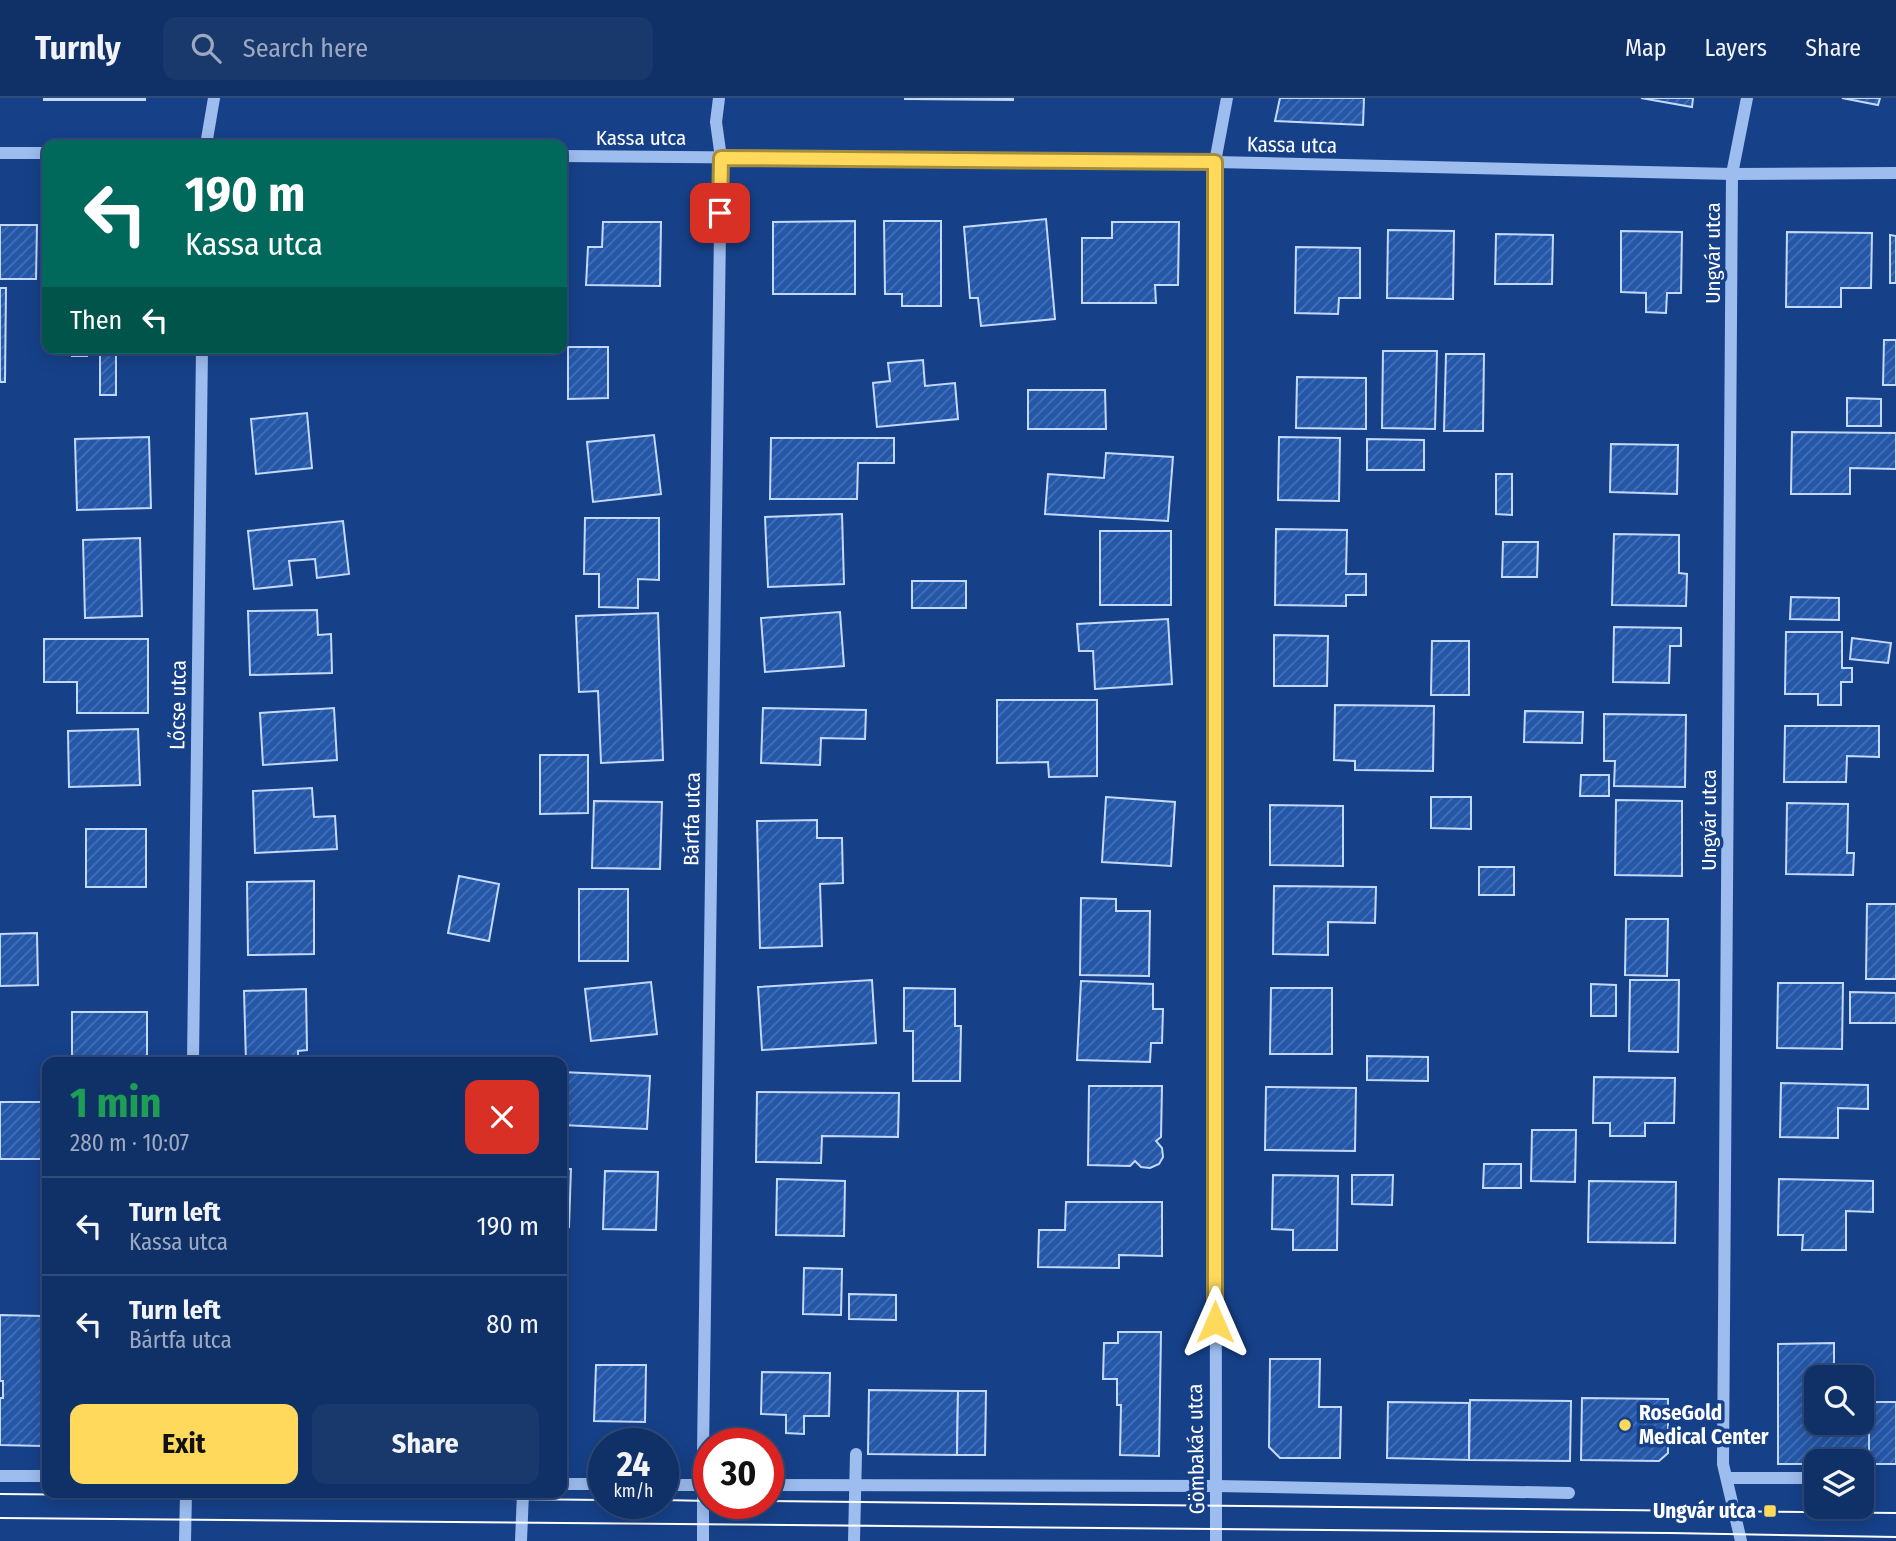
<!DOCTYPE html>
<meta charset="utf-8">
<style>
:root{--surface:#103167;--page:#19396d;--text:#f1f3f6;--muted:#9ca9c0;--line:#304c7b;--accent:#ffd95b}
body{margin:0;font-family:"Fira Sans Condensed",sans-serif;background:var(--page);color:var(--text);height:100vh;display:flex;flex-direction:column;font-size:26px;white-space:nowrap}
*{box-sizing:border-box;margin:0}
p{font-size:23px;color:var(--muted)}
.icon{flex:none;width:38px;height:38px;fill:none;stroke:currentColor;stroke-width:2;stroke-linecap:round;stroke-linejoin:round}
.map{position:relative;flex:1;overflow:hidden}
.sheet{position:absolute;left:42px;top:959px;width:525px;height:441px;display:flex;flex-direction:column;background:var(--surface);border-radius:14px;box-shadow:0 4px 18px #0003,0 0 0 2px var(--line)}
.sheet>*{flex:none}
.hud{position:absolute;left:42px;top:42px;width:525px;height:214px;border-radius:14px;box-shadow:0 4px 18px #0003,0 0 0 2px var(--line);background:#00695c;color:#fff;overflow:hidden}
.fabs{position:absolute;left:1804px;top:1267px;display:grid;gap:14px}
.fabs a{display:grid;place-items:center;width:70px;height:70px;border-radius:14px;background:var(--surface);box-shadow:0 4px 18px #0003,0 0 0 2px var(--line);font-size:35px}
.speed{position:absolute;left:588px;top:1330px;display:flex;gap:14px;font-size:35px;font-weight:700;text-align:center}
.speed>*{display:grid;place-content:center;width:91px;height:91px;border-radius:50%;background:var(--surface);box-shadow:0 4px 18px #0003,0 0 0 2px var(--line);line-height:1}
.speed small{font-size:18px;font-weight:400}
.speed .limit{border:10px solid #d22;background:#fff;color:#111}
.pin{position:absolute;display:grid;place-items:center;width:60px;height:60px;color:#fff;margin:-30px;border-radius:14px;box-shadow:0 4px 10px #0006}
.me{position:absolute;width:77px;margin:-38px;rotate:0deg;stroke-linejoin:round;filter:drop-shadow(0 0 5px #0008)}
.turn{display:flex;align-items:center;gap:24px;height:147px;padding:0 28px;font-size:32px}
.turn .icon{width:91px;height:91px;stroke-width:2.5}
.turn b{display:block;font-size:49px;line-height:60px}
.then{display:flex;align-items:center;height:66px;padding:0 28px;background:#0003;gap:14px;font-size:26px}
.round{display:grid;place-items:center;flex:none;width:74px;height:74px;border-radius:14px;background:var(--page)}
.headline{display:flex;align-items:center;justify-content:space-between;height:119px;padding:0 28px}
h1{font-size:42px;font-weight:700;line-height:52px;color:#1e9e55}
.primary-button{display:flex;gap:14px;margin-top:auto;padding:14px 28px}
.primary-button a{flex:1;height:80px;border-radius:14px;background:var(--accent);color:#111;font-size:28px;font-weight:700;line-height:80px;text-align:center}
.primary-button a+a{background:var(--page);color:var(--text)}
ul{padding:0;list-style:none}
li{display:flex;align-items:center;gap:21px;height:98px;padding:0 28px;border-top:2px solid var(--line)}
li div{flex:1}
li b{display:block;font-size:26px}
li em{font-style:normal}
header{display:flex;align-items:center;gap:42px;box-sizing:border-box;height:98px;padding:0 35px;background:var(--surface);border-bottom:2px solid var(--line)}
header strong{font-size:33px}
nav{display:flex;gap:38px;margin-inline-start:auto;font-size:24px}
.search{width:490px;height:63px;background:var(--page);display:flex;align-items:center;gap:18px;box-sizing:border-box;padding:0 24px;border-radius:14px;color:var(--muted);font-size:26px}
.map>svg:first-child{display:block}
.building{fill:url(#building-hatch);stroke:#c3d9fb;stroke-width:2}
.lines{fill:none;stroke-linecap:round;stroke-linejoin:round}
.minor{stroke:#9dbdef;stroke-width:12}
.tram{stroke:#fff;stroke-width:2}
.route-casing{stroke:#a68d3b;stroke-width:18}
.route{stroke:#ffd95b;stroke-width:12}
.poi-dot{fill:#ffd95b;stroke:#164189;stroke-width:2.5}
.labels{text-anchor:middle;dominant-baseline:central;stroke-width:7;stroke-linejoin:round;paint-order:stroke}
.street-label{font-size:21px;fill:#fff;stroke:#164189}
.poi-label{font-size:21px;font-weight:bold;fill:#fff;stroke:#164189;text-anchor:start}
</style>
<header>
<strong>Turnly</strong>
<div class="search"><svg class="icon" aria-label="search" viewBox="0 0 24 24"><circle cx="10" cy="10" r="6"/><path d="M15 15l6 6"/></svg>Search here</div>
<nav><a>Map</a><a>Layers</a><a>Share</a></nav>
</header>
<div class="map">
<svg width="1896" height="1443" viewBox="0 0 1896 1443">
<defs>
<pattern id="building-hatch" width="6" height="6" patternUnits="userSpaceOnUse" patternTransform="scale(1.75)"><rect width="6" height="6" fill="#2457a8"/><path d="M-1 1l2-2M0 6l6-6M5 7l2-2" fill="none" stroke="#4570b5"/></pattern>
</defs>
<rect width="100%" height="100%" fill="#164189"/>
<g class="building">
<rect x="44" y="0" width="101" height="2"/>
<polygon points="905,0 1013,0 1013,2 905,1"/>
<polygon points="1280,0 1364,0 1363,27 1275,23"/>
<polygon points="1641,0 1693,0 1692,9"/>
<polygon points="1842,0 1880,0 1878,7"/>
<polygon points="1046,121 1055,221 981,228 978,200 970,200 964,129"/>
<polygon points="855,123 855,196 773,196 773,124"/>
<polygon points="884,123 941,123 941,208 902,208 902,196 885,196"/>
<polygon points="603,124 661,124 660,188 586,187 588,149 602,149"/>
<polygon points="1112,124 1179,124 1178,187 1155,187 1156,205 1082,205 1082,140 1112,140"/>
<polygon points="0,127 37,127 36,181 0,181"/>
<polygon points="1388,132 1454,133 1453,201 1387,200"/>
<polygon points="1621,133 1682,134 1681,195 1667,195 1666,215 1646,214 1646,195 1621,194"/>
<polygon points="1787,134 1872,135 1871,190 1841,190 1841,209 1786,209"/>
<polygon points="1496,136 1553,137 1552,186 1495,186"/>
<polygon points="1890,137 1896,138 1896,185 1890,185"/>
<polygon points="1296,149 1360,150 1360,200 1339,200 1338,216 1295,215"/>
<polygon points="0,190 6,190 5,284 0,284"/>
<polygon points="1884,242 1896,242 1896,287 1883,287"/>
<polygon points="568,249 608,249 608,300 568,301"/>
<rect x="72" y="250" width="15" height="8"/>
<rect x="100" y="250" width="16" height="47"/>
<polygon points="1383,253 1437,253 1435,331 1382,330"/>
<polygon points="1446,256 1484,256 1483,333 1444,333"/>
<polygon points="923,262 925,288 955,285 958,321 877,329 873,285 890,283 888,265"/>
<polygon points="1297,279 1366,280 1366,331 1296,330"/>
<polygon points="1028,292 1105,292 1106,331 1028,331"/>
<polygon points="1847,300 1881,301 1881,328 1847,328"/>
<polygon points="307,315 312,370 256,376 251,321"/>
<polygon points="1792,334 1896,335 1896,371 1850,370 1850,396 1791,396"/>
<polygon points="654,337 661,396 593,404 587,344"/>
<polygon points="149,339 151,410 77,412 75,341"/>
<polygon points="1279,339 1340,340 1339,403 1278,402"/>
<polygon points="771,340 894,340 894,365 858,365 857,401 770,401"/>
<polygon points="1367,341 1424,342 1424,372 1367,372"/>
<polygon points="1611,346 1678,347 1677,396 1610,394"/>
<polygon points="1106,355 1173,359 1168,423 1045,416 1048,376 1104,380"/>
<polygon points="1496,376 1512,376 1512,417 1496,416"/>
<polygon points="842,416 844,486 768,489 765,419"/>
<polygon points="585,420 659,420 659,482 638,481 638,510 599,509 599,476 584,476"/>
<polygon points="343,423 349,476 317,480 315,461 289,463 292,487 254,491 248,433"/>
<polygon points="1276,431 1347,432 1346,476 1366,476 1366,497 1346,497 1346,508 1275,507"/>
<rect x="1100" y="433" width="71" height="74"/>
<polygon points="1614,436 1679,437 1679,475 1687,476 1686,508 1612,507"/>
<polygon points="140,440 142,518 85,520 83,442"/>
<polygon points="1503,444 1538,444 1537,479 1502,479"/>
<rect x="912" y="483" width="54" height="27"/>
<polygon points="1791,499 1839,500 1839,522 1790,521"/>
<polygon points="317,512 318,537 331,536 332,575 250,577 248,513"/>
<polygon points="840,514 844,568 765,574 761,520"/>
<polygon points="658,515 663,662 601,665 598,593 579,594 576,518"/>
<polygon points="1168,521 1172,586 1095,591 1093,553 1079,553 1077,526"/>
<polygon points="1614,529 1681,530 1681,548 1670,548 1669,585 1613,584"/>
<polygon points="1786,534 1842,534 1842,570 1852,570 1852,584 1841,584 1841,607 1818,607 1818,596 1785,596"/>
<polygon points="1274,537 1328,538 1327,588 1274,588"/>
<polygon points="1852,540 1891,545 1888,565 1850,561"/>
<polygon points="44,541 148,541 148,615 77,615 77,584 44,584"/>
<polygon points="1432,543 1469,543 1469,597 1431,597"/>
<polygon points="997,602 1097,602 1097,678 1049,679 1048,664 997,665"/>
<polygon points="1335,607 1434,608 1433,673 1355,672 1355,663 1334,662"/>
<polygon points="334,610 337,662 263,667 260,615"/>
<polygon points="763,610 866,612 865,641 821,640 820,667 761,665"/>
<polygon points="1525,613 1583,614 1582,645 1524,644"/>
<polygon points="1604,616 1686,617 1685,689 1614,688 1615,663 1604,663"/>
<polygon points="1785,628 1879,628 1879,659 1847,658 1846,684 1784,684"/>
<polygon points="138,631 140,687 69,689 68,633"/>
<polygon points="540,657 588,657 588,715 540,716"/>
<polygon points="1581,677 1609,677 1609,698 1580,698"/>
<polygon points="312,690 314,719 335,718 337,751 255,755 253,693"/>
<polygon points="1106,699 1175,704 1171,768 1102,764"/>
<polygon points="1431,699 1471,699 1471,731 1431,730"/>
<polygon points="1616,702 1682,703 1682,778 1615,777"/>
<polygon points="594,703 662,704 660,771 592,770"/>
<polygon points="1787,705 1848,706 1847,755 1854,755 1853,777 1786,776"/>
<polygon points="1270,707 1343,708 1343,768 1270,767"/>
<polygon points="817,722 817,740 842,740 843,785 820,786 822,848 760,850 757,723"/>
<rect x="86" y="731" width="60" height="58"/>
<rect x="1479" y="769" width="35" height="28"/>
<polygon points="459,778 499,786 489,843 448,835"/>
<polygon points="314,783 314,856 248,857 247,784"/>
<polygon points="1274,788 1376,789 1375,825 1328,824 1328,857 1273,856"/>
<rect x="579" y="791" width="49" height="72"/>
<polygon points="1081,800 1116,801 1116,813 1150,813 1149,878 1080,877"/>
<polygon points="1867,806 1896,806 1896,881 1866,881"/>
<polygon points="1626,821 1668,821 1667,878 1625,877"/>
<polygon points="37,835 38,887 0,888 0,836"/>
<polygon points="872,882 876,945 762,952 758,889"/>
<polygon points="1630,882 1679,882 1678,954 1629,953"/>
<polygon points="1081,883 1153,886 1153,911 1163,911 1162,945 1151,945 1150,964 1077,962"/>
<polygon points="651,884 657,936 591,943 585,891"/>
<polygon points="1778,885 1843,885 1842,951 1777,950"/>
<polygon points="1591,886 1616,887 1616,918 1591,918"/>
<polygon points="904,890 955,891 955,928 961,928 960,983 913,983 913,933 904,933"/>
<polygon points="1271,890 1332,890 1332,956 1270,956"/>
<polygon points="306,891 307,952 298,953 298,964 246,964 244,893"/>
<polygon points="1850,894 1896,895 1896,925 1850,925"/>
<rect x="72" y="914" width="75" height="50"/>
<polygon points="1367,958 1428,959 1428,983 1367,982"/>
<polygon points="562,974 650,978 647,1031 562,1027"/>
<polygon points="1594,979 1675,980 1674,1025 1645,1025 1645,1038 1610,1038 1610,1025 1593,1025"/>
<polygon points="1781,985 1868,987 1868,1011 1838,1010 1838,1040 1780,1039"/>
<polygon points="1089,988 1162,988 1161,1039 1156,1043 1162,1050 1163,1059 1159,1066 1150,1070 1141,1069 1135,1063 1130,1068 1088,1067"/>
<polygon points="1266,989 1356,990 1355,1053 1265,1052"/>
<polygon points="757,994 899,995 898,1039 822,1038 821,1065 756,1064"/>
<rect x="0" y="1004" width="47" height="57"/>
<polygon points="1532,1032 1576,1032 1575,1084 1531,1083"/>
<polygon points="1484,1066 1521,1066 1521,1090 1483,1090"/>
<polygon points="562,1071 571,1071 569,1129 562,1129"/>
<polygon points="605,1073 658,1074 656,1132 603,1131"/>
<polygon points="1273,1077 1338,1078 1337,1152 1293,1152 1293,1132 1272,1131"/>
<polygon points="1352,1077 1393,1077 1392,1107 1352,1106"/>
<polygon points="777,1081 845,1083 844,1138 776,1137"/>
<polygon points="1779,1081 1873,1083 1873,1114 1846,1113 1846,1152 1802,1152 1803,1137 1778,1137"/>
<polygon points="1589,1083 1676,1084 1675,1145 1588,1144"/>
<polygon points="1066,1104 1162,1104 1162,1158 1119,1157 1119,1170 1038,1169 1039,1132 1065,1132"/>
<polygon points="804,1170 842,1171 841,1217 803,1216"/>
<polygon points="849,1196 896,1197 896,1222 849,1221"/>
<polygon points="43,1199 47,1199 47,1348 41,1348"/>
<polygon points="0,1217 43,1218 41,1348 0,1347 0,1300 3,1300 3,1283 0,1283"/>
<polygon points="1118,1234 1161,1234 1159,1358 1120,1357 1121,1307 1117,1307 1117,1281 1103,1281 1104,1245 1118,1245"/>
<polygon points="1834,1245 1834,1279 1816,1279 1816,1325 1862,1325 1862,1300 1869,1300 1869,1366 1862,1366 1862,1363 1816,1363 1816,1366 1778,1366 1778,1246"/>
<polygon points="1270,1261 1320,1261 1319,1309 1341,1309 1340,1360 1280,1360 1269,1349"/>
<polygon points="596,1267 646,1267 645,1324 594,1323"/>
<polygon points="762,1274 830,1275 829,1318 804,1318 804,1336 786,1335 786,1317 761,1316"/>
<polygon points="869,1292 958,1293 957,1357 868,1356"/>
<polygon points="958,1293 986,1293 985,1357 957,1357"/>
<polygon points="1582,1300 1668,1301 1668,1355 1659,1363 1581,1362"/>
<polygon points="1470,1302 1571,1303 1570,1363 1469,1362"/>
<polygon points="1388,1304 1469,1305 1469,1362 1387,1360"/>
<rect x="1869" y="1304" width="27" height="62"/>
</g>
<g class="lines">
<g class="minor">
<polyline points="206,47 214,0"/>
<polyline points="0,55 47,55"/>
<polyline points="562,58 1215,64 1732,76 1896,75"/>
<polyline points="193,964 202,250"/>
<polyline points="0,1378 47,1378"/>
<polyline points="1727,1380 1816,1380"/>
<polyline points="562,1386 604,1386"/>
<polyline points="663,1387 708,1387"/>
<polyline points="768,1387 1216,1388 1569,1395"/>
<polyline points="185,1443 186,1395"/>
<polyline points="521,1443 523,1395"/>
<polyline points="703,1443 703,1354 721,60 716,24 719,0"/>
<polyline points="854,1443 856,1356"/>
<polyline points="1216,1443 1215,64 1227,0"/>
<polyline points="1741,1443 1723,1366 1732,76 1747,0"/>
</g>
<g class="tram">
<polyline points="0,1396 604,1402"/>
<polyline points="663,1402 709,1403"/>
<polyline points="768,1403 1896,1415"/>
<polyline points="0,1420 1670,1435 1896,1439"/>
</g>
</g>
<g class="lines">
<g class="route-casing">
<polyline id="route" points="720,115 721,60 1215,64 1215,1224"/>
</g>
<use href="#route" class="route"/>
</g>
<g class="poi-dot">
<circle cx="1625" cy="1327" r="7"/>
<rect x="1763" y="1406" width="14" height="14" rx="3.5"/>
</g>
<g class="labels">
<g class="street-label">
<text x="641" y="40">Kassa utca</text>
<text transform="translate(1292 47) rotate(1)">Kassa utca</text>
<text transform="translate(1713 155) rotate(-90)">Ungvár utca</text>
<text transform="translate(178 607) rotate(-89)">Lőcse utca</text>
<text transform="translate(692 721) rotate(-89)">Bártfa utca</text>
<text transform="translate(1709 722) rotate(-90)">Ungvár utca</text>
<text transform="translate(1196 1351) rotate(-91)">Gömbakác utca</text>
</g>
<g class="poi-label">
<text x="1639" y="1315">RoseGold<tspan x="1639" dy="24">Medical Center</tspan></text>
<text x="1756" y="1413" text-anchor="end">Ungvár utca</text>
</g>
</g>
</svg>
<div class="fabs">
<a><svg class="icon" aria-label="search" viewBox="0 0 24 24"><circle cx="10" cy="10" r="6"/><path d="M15 15l6 6"/></svg></a>
<a><svg class="icon" aria-label="layers" viewBox="0 0 24 24"><path d="M12 4l9 5-9 5-9-5zM3 14l9 5 9-5"/></svg></a>
</div>
<div class="speed"><div>24<small>km/h</small></div><div class="limit">30</div></div>
<div class="pin" style="left:720px;top:115px;background:#d93025"><svg class="icon" aria-label="arrive" viewBox="0 0 24 24"><path d="M6 21V4h12l-3 4 3 4H6"/></svg></div>
<svg class="me" style="left:1215px;top:1224px" viewBox="-20 -20 40 40"><path d="M0-17L14 15 0 8-14 15z" fill="#ffd95b" stroke="#fff" stroke-width="4"/></svg>
<div class="hud">
<div class="turn"><svg class="icon" aria-label="left" viewBox="0 0 24 24"><path d="M17 20v-9H6M10 6l-5 5 5 5"/></svg><div><b>190 m</b>Kassa utca</div></div>
<div class="then">Then<svg class="icon" aria-label="left" viewBox="0 0 24 24"><path d="M17 20v-9H6M10 6l-5 5 5 5"/></svg></div>
</div>
<section class="sheet">
<div class="headline"><div><h1>1 min</h1><p>280 m · 10:07</p></div><a class="round" style="background:#d93025;color:#fff"><svg class="icon" aria-label="close" viewBox="0 0 24 24"><path d="M6 6l12 12M18 6L6 18"/></svg></a></div>
<ul>
<li><svg class="icon" aria-label="left" viewBox="0 0 24 24"><path d="M17 20v-9H6M10 6l-5 5 5 5"/></svg><div><b>Turn left</b><p>Kassa utca</p></div><em>190 m</em></li>
<li><svg class="icon" aria-label="left" viewBox="0 0 24 24"><path d="M17 20v-9H6M10 6l-5 5 5 5"/></svg><div><b>Turn left</b><p>Bártfa utca</p></div><em>80 m</em></li>
</ul>
<div class="primary-button"><a>Exit</a><a>Share</a></div>
</section>
</div>
